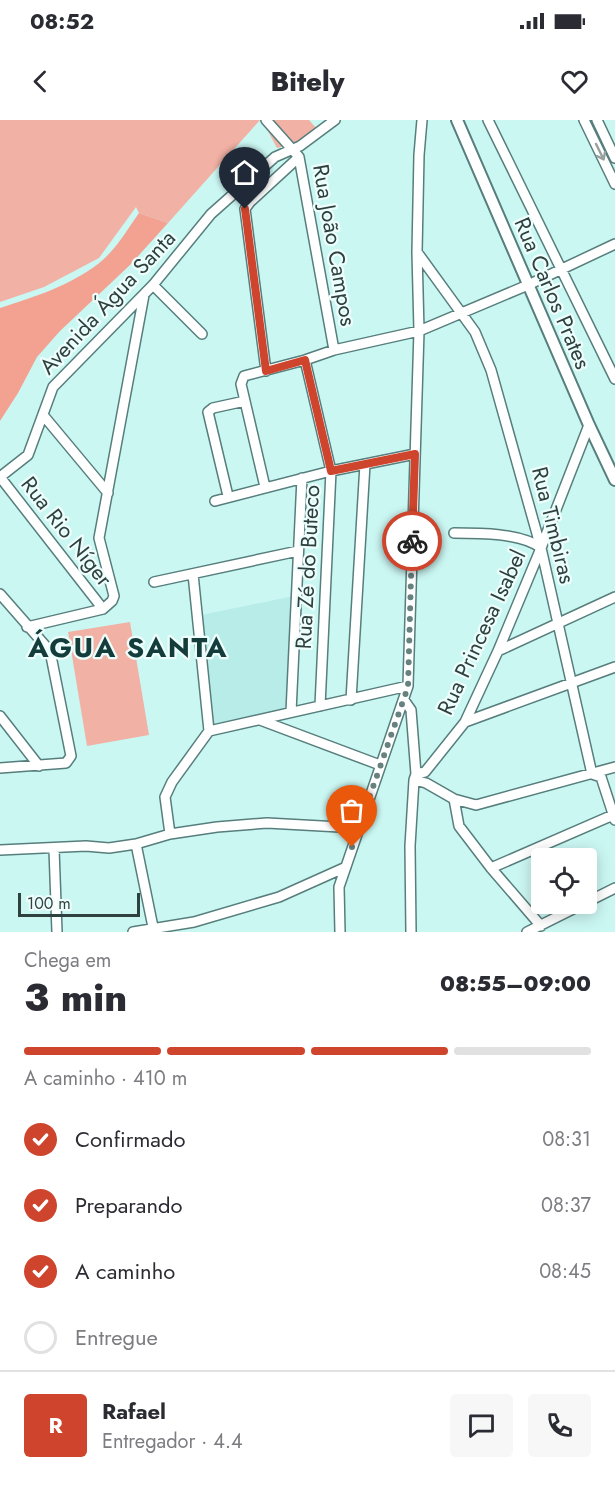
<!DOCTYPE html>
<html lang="pt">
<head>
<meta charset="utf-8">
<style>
	:root { --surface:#fff; --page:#f7f7f7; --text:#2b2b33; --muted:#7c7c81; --line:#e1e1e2; --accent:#cf442c }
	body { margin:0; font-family:Jost,sans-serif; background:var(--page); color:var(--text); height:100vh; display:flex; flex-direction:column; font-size:22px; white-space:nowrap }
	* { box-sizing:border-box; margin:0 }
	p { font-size:20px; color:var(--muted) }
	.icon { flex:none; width:33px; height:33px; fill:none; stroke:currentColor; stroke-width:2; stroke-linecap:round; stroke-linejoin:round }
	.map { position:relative; height:812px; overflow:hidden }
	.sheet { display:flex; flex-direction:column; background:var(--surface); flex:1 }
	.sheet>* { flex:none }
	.controls { position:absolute; left:531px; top:728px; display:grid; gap:12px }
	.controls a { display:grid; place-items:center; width:66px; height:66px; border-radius:6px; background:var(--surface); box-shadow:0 3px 15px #0003; font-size:30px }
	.scale { position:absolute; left:18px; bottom:15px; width:122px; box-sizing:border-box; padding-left:6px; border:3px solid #2f413f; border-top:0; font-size:16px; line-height:21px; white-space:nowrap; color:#2f413f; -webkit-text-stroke:4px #edfefc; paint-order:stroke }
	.pin { position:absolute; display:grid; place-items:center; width:51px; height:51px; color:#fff; margin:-62px -26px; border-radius:50% 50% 50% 0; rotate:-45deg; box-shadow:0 0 6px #0007 }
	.pin .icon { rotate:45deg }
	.courier { position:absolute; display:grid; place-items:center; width:60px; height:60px; margin:-30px; border:4px solid #cf442c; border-radius:50%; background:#fff; color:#222; box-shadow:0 2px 8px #0007 }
	.headline em { font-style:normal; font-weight:800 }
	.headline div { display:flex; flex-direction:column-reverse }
	.headline { display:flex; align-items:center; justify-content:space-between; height:102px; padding:0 24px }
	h1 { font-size:39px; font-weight:800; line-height:45px }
	.bar { display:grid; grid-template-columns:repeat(4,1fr); gap:9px 6px; align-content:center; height:72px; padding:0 24px }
	.bar i { height:8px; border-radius:4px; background:var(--line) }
	.bar .selected { background:var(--accent) }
	.bar p { grid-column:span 4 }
	.line { display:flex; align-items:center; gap:15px; padding:0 24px; border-top:2px solid var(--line) }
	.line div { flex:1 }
	.round { display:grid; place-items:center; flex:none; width:63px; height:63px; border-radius:6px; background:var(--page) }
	ol { padding:0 24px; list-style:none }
	li { display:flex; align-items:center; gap:18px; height:66px }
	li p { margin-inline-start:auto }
	li .icon { padding:6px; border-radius:50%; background:var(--accent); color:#fff; stroke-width:4 }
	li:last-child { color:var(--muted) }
	li i { width:33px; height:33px; border:3px solid var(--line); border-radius:50% }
	.status { display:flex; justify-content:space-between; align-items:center; height:42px; padding:0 30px; background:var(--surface); direction:ltr }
	.status svg { height:16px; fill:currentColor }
	header { display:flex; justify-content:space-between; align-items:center; height:78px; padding:0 24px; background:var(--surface); font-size:27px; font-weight:800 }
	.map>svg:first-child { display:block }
</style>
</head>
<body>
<div class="status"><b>08:52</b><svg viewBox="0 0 49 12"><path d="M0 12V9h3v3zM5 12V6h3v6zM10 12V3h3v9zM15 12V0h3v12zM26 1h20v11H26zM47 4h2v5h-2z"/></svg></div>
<header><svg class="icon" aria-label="back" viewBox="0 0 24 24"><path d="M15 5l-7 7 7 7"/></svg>Bitely<svg class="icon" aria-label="heart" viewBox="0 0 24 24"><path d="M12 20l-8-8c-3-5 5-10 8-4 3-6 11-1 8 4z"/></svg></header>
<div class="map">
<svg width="615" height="812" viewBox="0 0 615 812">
	<rect width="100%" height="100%" fill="#cbf7f3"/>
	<path fill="#b7ece9" d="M294 476 288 590 211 607 201 495Z"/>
	<path fill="#f1b1a4" d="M0 0H260L168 103 139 93 136 87 99 138 44 167 0 182Z
		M262 0H309L318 10 298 23 277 28Z
		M130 502 149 615 87 626 68 512Z"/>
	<path fill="#f3a292" d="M139 93 168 103 130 145 60 211 37 237 18 273 0 301V188C34 177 69 166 98 144 115 131 127 110 139 93Z"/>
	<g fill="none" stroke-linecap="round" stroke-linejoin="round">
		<g stroke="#567e7c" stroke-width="12">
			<path id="minor" d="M266 0 299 37 334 230
				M488 0 615 259
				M584 0 615 64
				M597 0 615 38
				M417 132 475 212 491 250 541 428 592 654 601 657 615 700
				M153 165 202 214
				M305 240 331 351 320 586
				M266 251 245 89 250 82 299 37
				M43 295 108 373
				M0 357 28 335 53 267 153 165 211 94 275 37 300 26 335 0
				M0 357 103 489
				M265 367 241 264 244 256 305 240 334 230 419 211 528 165 615 124
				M228 376 208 292 213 288 245 281
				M215 381 331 351 415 334
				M454 413C479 413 522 413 541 428
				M193 454 209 611
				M154 462 298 431
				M0 474 50 531 71 636 66 643 0 648
				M27 507 103 489 112 481 114 476 99 418 144 175
				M498 531 615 477
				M351 580 365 344
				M404 580 411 590 416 654 414 660 410 726 411 812
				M291 592 302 358
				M0 596 39 646
				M260 600 380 645
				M465 602 615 547
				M416 654 425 652 465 602 498 531 541 428 589 305
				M414 660 426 663 454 679 476 685 615 647
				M454 679 459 706 491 748 541 806
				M170 714 165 677 172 662 209 611 408 566
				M136 724 154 812
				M54 729 57 812
				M0 730 86 726 109 728 136 724 170 714 217 707 267 703 358 708
				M491 748 613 695
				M133 812 194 802 279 777 346 747
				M340 812 339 767 408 566 419 211 417 132 419 35 422 0
				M527 812 615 768"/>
		</g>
		<g stroke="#567e7c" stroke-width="14">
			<path id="tertiary" d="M457 0 589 305 615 360"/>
		</g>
		<use href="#minor" stroke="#fff" stroke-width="9"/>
		<use href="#tertiary" stroke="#fff" stroke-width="10"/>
	</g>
	<defs><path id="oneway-shaft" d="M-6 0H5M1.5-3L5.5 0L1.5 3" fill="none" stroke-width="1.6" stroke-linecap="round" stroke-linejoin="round" transform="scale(1.5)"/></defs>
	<use stroke="#97a09f" href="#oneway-shaft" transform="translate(600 32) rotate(64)"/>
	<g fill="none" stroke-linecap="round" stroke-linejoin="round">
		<path stroke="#66817e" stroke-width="6" stroke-dasharray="0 10.8" d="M352 727 408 567 412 421"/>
		<path stroke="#cf442c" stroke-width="8" d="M245 89 266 251 305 240 331 351 415 334 412 421"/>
	</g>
	<g text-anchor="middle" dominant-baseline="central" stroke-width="4.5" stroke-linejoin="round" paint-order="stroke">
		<g font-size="22" fill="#2f413f" stroke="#edfefc">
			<text transform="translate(335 125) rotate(80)">Rua João Campos</text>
			<text transform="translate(553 173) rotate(67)">Rua Carlos Prates</text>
			<text transform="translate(107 182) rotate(-47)">Avenida Água Santa</text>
			<text transform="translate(554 405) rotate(76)">Rua Timbiras</text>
			<text transform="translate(67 411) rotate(52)">Rua Rio Níger</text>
			<text transform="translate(307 447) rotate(-87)">Rua Zé do Buteco</text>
			<text transform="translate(481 512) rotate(-65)">Rua Princesa Isabel</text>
		</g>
		<g font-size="28" font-weight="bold" letter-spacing="1.5" fill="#133c3a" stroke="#edfefc">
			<text x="128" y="527">ÁGUA SANTA</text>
		</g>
	</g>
</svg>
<div class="controls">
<a><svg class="icon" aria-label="locate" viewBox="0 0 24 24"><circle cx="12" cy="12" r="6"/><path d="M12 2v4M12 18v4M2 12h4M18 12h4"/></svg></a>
</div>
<div class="scale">100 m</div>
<div class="pin" style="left:352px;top:727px;background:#ea580c"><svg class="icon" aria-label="bag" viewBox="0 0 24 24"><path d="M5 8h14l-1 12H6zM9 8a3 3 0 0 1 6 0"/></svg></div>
<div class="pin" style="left:245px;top:89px;background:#1f2937"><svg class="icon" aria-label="home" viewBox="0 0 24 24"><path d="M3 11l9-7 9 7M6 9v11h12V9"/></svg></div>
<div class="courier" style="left:412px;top:421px"><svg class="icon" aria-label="bike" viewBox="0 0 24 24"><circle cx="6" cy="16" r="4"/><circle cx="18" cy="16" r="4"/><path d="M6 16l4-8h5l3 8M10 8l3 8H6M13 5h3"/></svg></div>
</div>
<section class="sheet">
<div class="headline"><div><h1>3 min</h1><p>Chega em</p></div><em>08:55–09:00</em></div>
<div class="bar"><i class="selected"></i><i class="selected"></i><i class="selected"></i><i></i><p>A caminho · 410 m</p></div>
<ol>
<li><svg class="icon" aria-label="check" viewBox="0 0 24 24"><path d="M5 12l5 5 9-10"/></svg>Confirmado<p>08:31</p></li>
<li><svg class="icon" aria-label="check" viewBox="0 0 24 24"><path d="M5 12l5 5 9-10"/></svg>Preparando<p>08:37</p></li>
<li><svg class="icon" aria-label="check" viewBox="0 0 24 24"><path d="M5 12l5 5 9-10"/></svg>A caminho<p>08:45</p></li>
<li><i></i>Entregue</li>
</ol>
<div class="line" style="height:108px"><b class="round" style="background:var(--accent);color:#fff">R</b><div><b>Rafael</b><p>Entregador · 4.4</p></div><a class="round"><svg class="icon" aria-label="chat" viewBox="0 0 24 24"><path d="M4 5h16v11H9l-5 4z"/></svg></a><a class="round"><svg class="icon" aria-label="phone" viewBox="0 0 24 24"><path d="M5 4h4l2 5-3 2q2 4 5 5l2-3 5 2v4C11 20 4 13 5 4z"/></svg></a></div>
</section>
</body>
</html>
